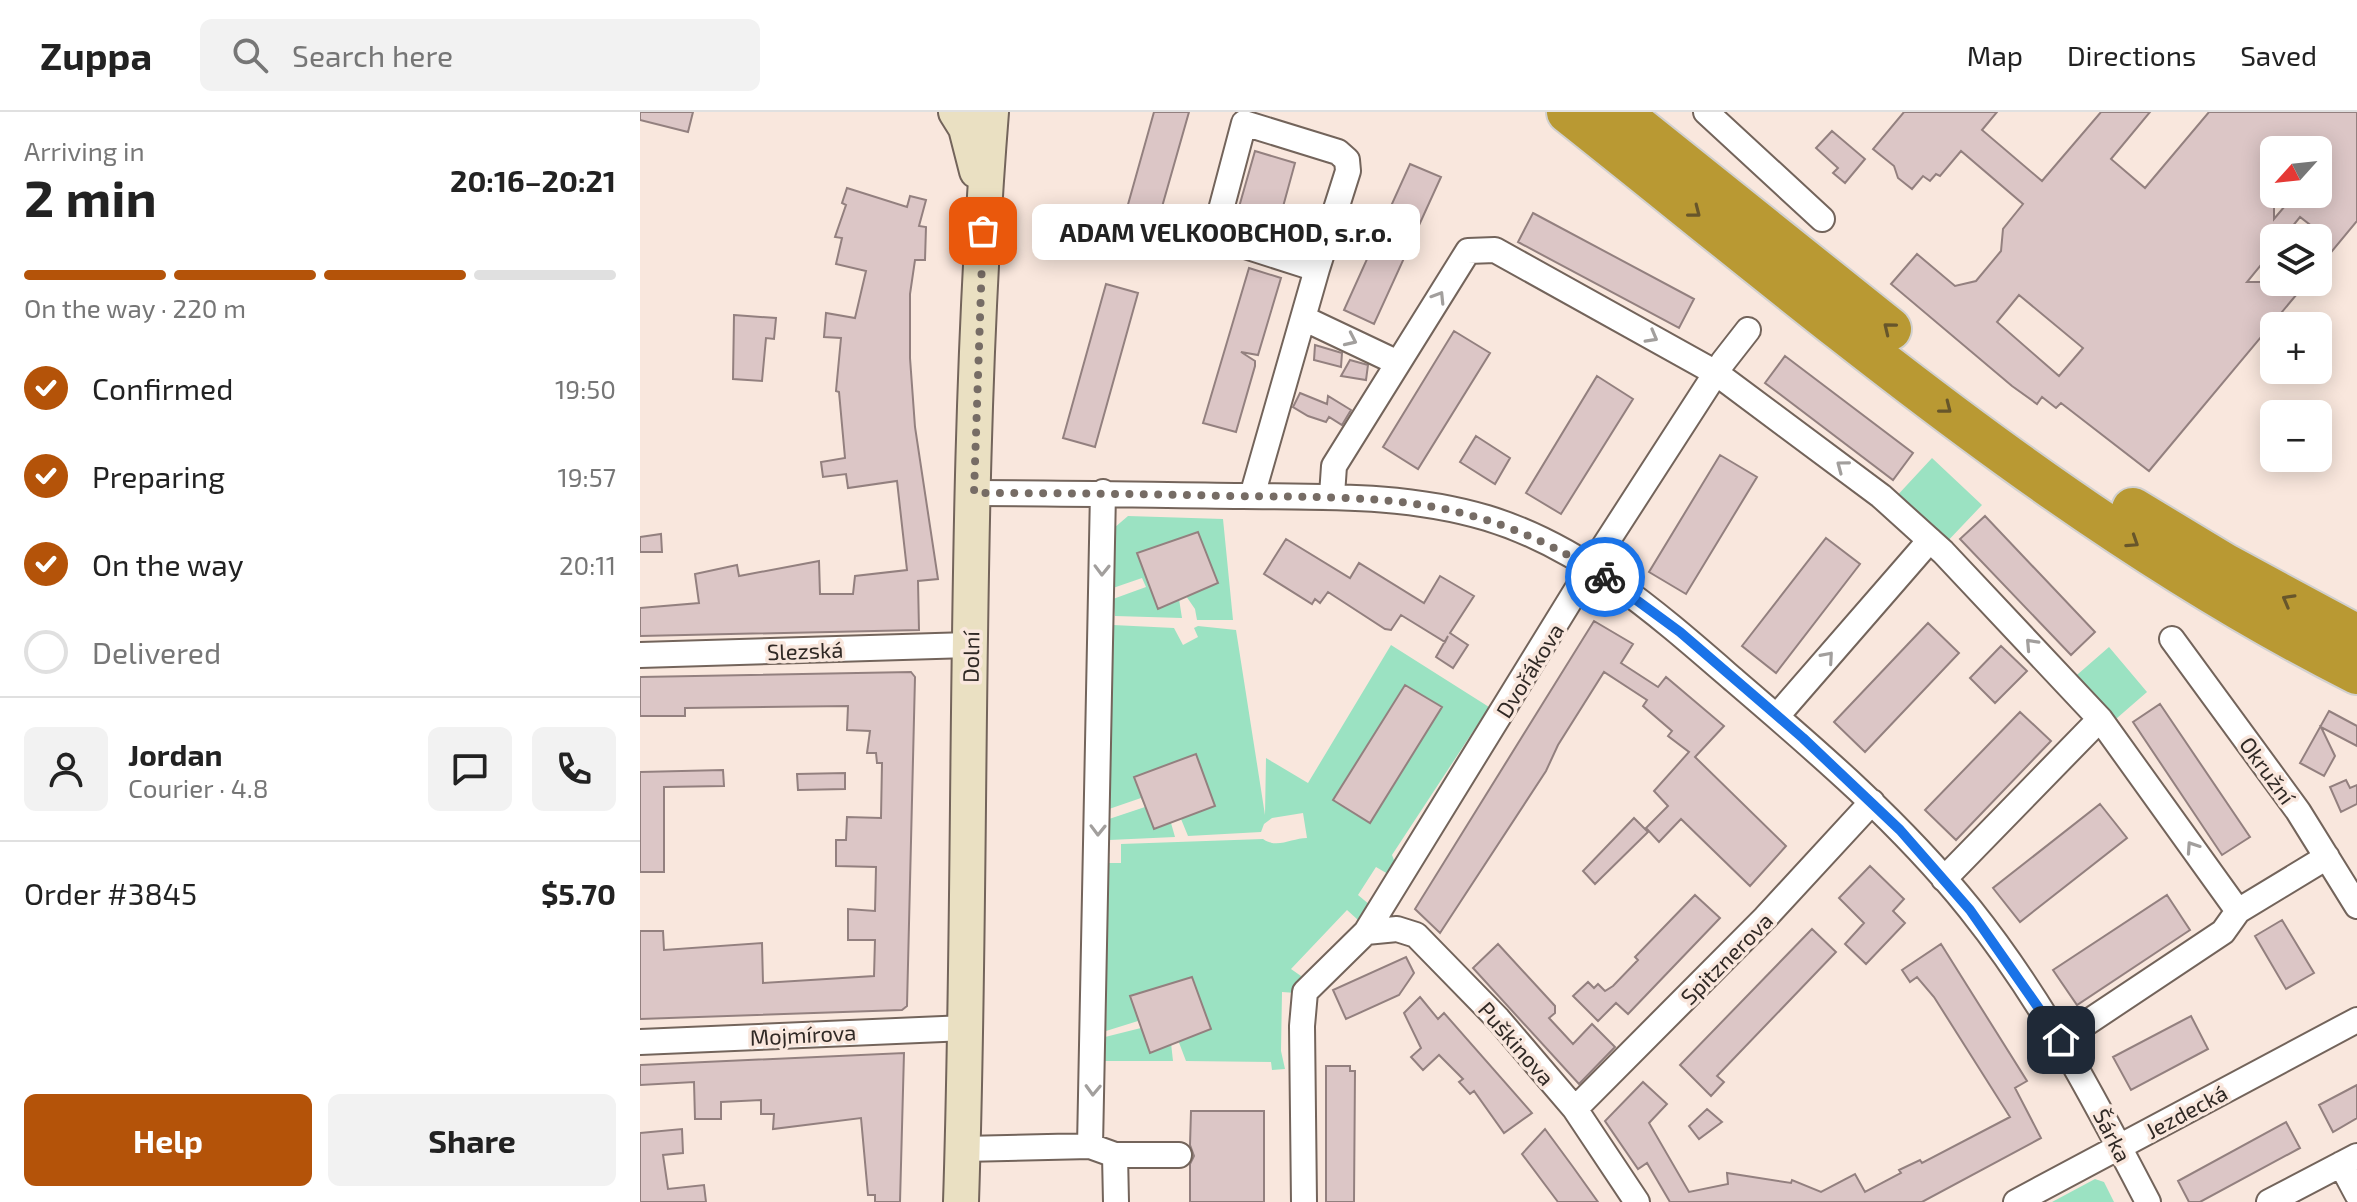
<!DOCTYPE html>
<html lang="en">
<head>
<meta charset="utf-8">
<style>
	:root { --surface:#fff; --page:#f2f2f2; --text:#222; --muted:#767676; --line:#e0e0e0; --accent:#b45309 }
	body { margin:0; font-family:"Exo 2",sans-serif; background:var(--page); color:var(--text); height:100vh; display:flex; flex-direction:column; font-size:30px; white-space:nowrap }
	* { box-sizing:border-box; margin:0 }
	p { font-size:26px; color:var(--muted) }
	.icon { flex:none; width:44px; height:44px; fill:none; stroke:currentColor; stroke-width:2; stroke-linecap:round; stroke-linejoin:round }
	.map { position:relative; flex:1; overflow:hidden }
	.side { display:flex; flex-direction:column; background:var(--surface); width:640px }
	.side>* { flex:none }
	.needle { width:52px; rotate:243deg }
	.buttons { position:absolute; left:1620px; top:24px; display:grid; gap:16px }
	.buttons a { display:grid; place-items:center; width:72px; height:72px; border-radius:12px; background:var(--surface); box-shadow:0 4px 20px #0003; font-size:40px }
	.pin { position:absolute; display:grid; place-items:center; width:68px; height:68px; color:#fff; margin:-34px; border-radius:16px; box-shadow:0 4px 12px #0006 }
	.courier { position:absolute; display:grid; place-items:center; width:80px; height:80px; margin:-40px; border:6px solid #1a73e8; border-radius:50%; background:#fff; color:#222; box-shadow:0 2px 10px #0007 }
	.bubble { position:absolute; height:56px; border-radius:12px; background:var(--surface); box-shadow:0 4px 20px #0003; font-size:26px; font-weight:700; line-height:56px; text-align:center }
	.head em { font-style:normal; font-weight:700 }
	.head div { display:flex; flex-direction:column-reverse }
	.head { display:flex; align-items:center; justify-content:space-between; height:136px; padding:0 24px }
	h1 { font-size:52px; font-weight:700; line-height:60px }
	.bar { display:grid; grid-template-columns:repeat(4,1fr); gap:12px 8px; align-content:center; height:96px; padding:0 24px }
	.bar i { height:10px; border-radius:6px; background:var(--line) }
	.bar .selected { background:var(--accent) }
	.bar p { grid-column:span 4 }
	.line { display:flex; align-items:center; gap:20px; padding:0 24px; border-top:2px solid var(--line) }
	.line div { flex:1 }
	.round { display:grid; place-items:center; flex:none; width:84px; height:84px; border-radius:12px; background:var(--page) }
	ol { padding:0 24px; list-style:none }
	li { display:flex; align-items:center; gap:24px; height:88px }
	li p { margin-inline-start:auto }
	li .icon { padding:8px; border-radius:50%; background:var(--accent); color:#fff; stroke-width:4 }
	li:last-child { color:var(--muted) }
	li i { width:44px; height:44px; border:4px solid var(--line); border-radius:50% }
	.button { display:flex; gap:16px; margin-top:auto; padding:16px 24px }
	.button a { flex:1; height:92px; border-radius:12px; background:var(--accent); color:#fff; font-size:32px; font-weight:700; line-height:92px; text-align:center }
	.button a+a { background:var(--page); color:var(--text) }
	header { display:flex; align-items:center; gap:48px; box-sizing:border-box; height:112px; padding:0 40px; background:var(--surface); border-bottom:2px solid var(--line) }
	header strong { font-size:38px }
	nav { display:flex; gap:44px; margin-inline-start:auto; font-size:28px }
	.search { width:560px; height:72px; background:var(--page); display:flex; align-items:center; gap:20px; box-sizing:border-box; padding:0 28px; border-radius:12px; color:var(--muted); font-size:30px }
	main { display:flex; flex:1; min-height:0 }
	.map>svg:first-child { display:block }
</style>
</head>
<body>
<header>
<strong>Zuppa</strong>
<div class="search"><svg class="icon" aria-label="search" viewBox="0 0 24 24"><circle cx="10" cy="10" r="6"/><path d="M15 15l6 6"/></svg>Search here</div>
<nav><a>Map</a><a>Directions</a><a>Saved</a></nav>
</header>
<main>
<section class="side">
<div class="head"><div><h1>2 min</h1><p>Arriving in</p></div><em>20:16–20:21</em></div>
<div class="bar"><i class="selected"></i><i class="selected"></i><i class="selected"></i><i></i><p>On the way · 220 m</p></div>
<ol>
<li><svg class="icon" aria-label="check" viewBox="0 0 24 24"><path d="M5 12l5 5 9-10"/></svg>Confirmed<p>19:50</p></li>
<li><svg class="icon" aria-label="check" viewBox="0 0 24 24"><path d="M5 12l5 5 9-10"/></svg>Preparing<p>19:57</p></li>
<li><svg class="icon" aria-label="check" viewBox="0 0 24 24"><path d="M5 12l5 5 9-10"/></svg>On the way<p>20:11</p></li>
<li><i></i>Delivered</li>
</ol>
<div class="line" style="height:144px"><a class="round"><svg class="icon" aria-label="person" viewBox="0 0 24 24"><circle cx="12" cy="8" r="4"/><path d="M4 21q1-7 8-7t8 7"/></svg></a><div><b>Jordan</b><p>Courier · 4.8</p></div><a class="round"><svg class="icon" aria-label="chat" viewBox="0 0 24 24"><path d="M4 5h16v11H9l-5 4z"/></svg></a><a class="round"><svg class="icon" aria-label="phone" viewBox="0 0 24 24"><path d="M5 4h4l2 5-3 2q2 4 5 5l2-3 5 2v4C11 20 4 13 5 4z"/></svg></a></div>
<div class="line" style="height:104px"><div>Order #3845</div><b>$5.70</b></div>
<div class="button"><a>Help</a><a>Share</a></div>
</section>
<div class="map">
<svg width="1717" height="1090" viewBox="0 0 1717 1090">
	<rect width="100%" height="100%" fill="#f9e7dd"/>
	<path fill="#9be2c2" d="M1292 346 1342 393 1303 434 1254 387Z
		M488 404 583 407 593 508H557L555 497 546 484 539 487 542 506 475 504 473 487 506 475 502 466 473 476 474 416Z
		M473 513 534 516 543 533 558 525 554 516 558 514 596 518 625 703 626 646 668 671 751 533 849 595 752 743 756 753 748 762 736 755 718 783 730 793 718 808 707 798 651 857 661 864 656 881 642 880 641 939 645 957 632 958 631 950 546 949 538 928 531 931 533 949H465V925L501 916 498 909 466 919 468 751H481V732L623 727C637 737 652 726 667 726L663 701 632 706 624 712 621 720 548 724 541 707 531 711 535 725 469 728V707L505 695 501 686 469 697Z
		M1469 535 1507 580 1469 613 1430 569Z
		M1455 1067 1464 1070 1474 1090H1412Z"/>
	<path fill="#dcc6c6" stroke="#93807f" stroke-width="2" fill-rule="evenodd" d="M0 0H53L48 20 0 8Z
		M514 0H549L510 137 478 128Z
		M1264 0H1357L1342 18 1402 69 1461 0H1510L1471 47 1505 76 1569 0H1717V109L1678 156V119L1660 105 1643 126H1634V137L1607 170H1667L1509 359 1421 291 1416 296 1402 285 1397 292 1372 274 1251 172 1277 142 1315 174 1336 169 1361 139 1363 117 1383 92 1321 39 1300 64 1296 62 1290 69 1283 64 1272 77 1258 66 1254 54 1233 37ZM1634 38H1678V82H1655L1634 107ZM1379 183 1443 236 1419 264 1357 210Z
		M1192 19 1225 47 1205 71 1193 61 1198 56 1176 36Z
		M615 39 655 51 638 113 597 102Z
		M770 52 801 65 734 212 704 198Z
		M207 76 267 95 270 84 286 88 279 114 286 115 285 148H275L270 182V246L275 315 298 467 278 469 279 518 0 524V496L59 491 55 462 97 453 99 464 179 449 180 482H213L215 464 267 458 257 369 208 376 206 362 183 365 181 350 205 346 199 280 196 279 201 226 184 225 186 201 215 206 226 159 196 152 202 126 195 125 206 93 202 91Z
		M893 101 1054 187 1039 216 878 130Z
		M609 156 641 166 618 243 601 240 615 249V254L596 320 563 311Z
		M466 172 498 181 455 335 423 326Z
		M94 203 136 206 134 227 126 226 122 269 93 267Z
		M814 219 850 241 778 357 743 335Z
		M675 233 702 241 701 255 674 248Z
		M1145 244 1273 341 1253 368 1125 271Z
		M710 248 728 253 726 268 701 264Z
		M957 264 993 287 921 402 886 381Z
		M660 281 687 292 688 284 711 298 702 313 689 305 686 310 668 304 653 295Z
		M836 324 870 346 855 372 820 350Z
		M1080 343 1117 365 1046 482 1009 460Z
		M1345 404 1455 520 1431 543 1320 427Z
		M558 420 578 471 518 497 497 441Z
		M21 422 22 440H0V425Z
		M1186 426 1220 452 1136 561 1102 534Z
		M646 427 710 466 719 451 784 491 800 464 834 484 810 521 828 533 813 556 796 545 808 524 805 530 761 503 751 518 745 517 688 480 680 491 675 487 672 492 624 462Z
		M954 509 993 532 981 551 1018 575 1026 565 1084 614 1055 645 1146 734 1110 774 1041 707 1019 730 1006 716 1028 694 1014 679 1049 640 1028 624 1032 619 1003 594 1007 588 964 560 918 633 906 659 800 821 775 797Z
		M1288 511 1319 541 1225 640 1194 610Z
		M1361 534 1387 559 1355 591 1330 566Z
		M271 560 275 565 267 894 262 898 0 907V819H23L24 838 122 831 123 871 234 864 235 828H208V797L235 799 236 755 196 754V728H206L207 705 241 706 242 651H237L236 641H227L230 619 207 618 208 594 45 596V604H0V565Z
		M765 573 802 595 730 711 693 688Z
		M1520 592 1610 725 1582 743 1493 610Z
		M1689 599 1717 614V634L1681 615 1695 644 1684 664 1660 651Z
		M1380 600 1411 629 1316 728 1285 698Z
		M556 642 575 694 514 717 494 665Z
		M83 658 84 674 24 675V760H0V660Z
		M205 661V677L158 678 157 662Z
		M1706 668 1710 676 1717 673V692L1701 700 1690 675Z
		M1460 692 1487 726 1380 810 1353 776Z
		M994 706 1008 720 955 772 943 759Z
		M1230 754 1264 787 1253 799 1265 811 1226 852 1205 832 1224 811 1199 786Z
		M1055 783 1080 806 988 902 976 891 958 909 933 884 948 870 954 876 958 872 965 879 973 874 998 848 995 845Z
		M1527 783 1550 818 1437 893 1413 858Z
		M1642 808 1674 861 1646 877 1615 824Z
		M1172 817 1196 840 1077 964 1084 970 1071 984 1040 953Z
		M858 832 915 894V901L909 906 933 932 952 912 975 935 939 972 833 856Z
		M1301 832 1387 969 1375 976 1401 1026 1282 1090H1030L1007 1051 998 1057 965 1009 1003 970 1027 992 1009 1011 1049 1080 1088 1072 1087 1061 1151 1071 1152 1068 1181 1080 1215 1062 1225 1080 1261 1061 1259 1058 1280 1048 1282 1051 1370 1005 1294 885 1277 865 1270 870 1262 858Z
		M766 845 774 861 759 883 706 907 693 878Z
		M552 865 571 917 510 941 490 884Z
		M780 885 798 907 804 901 892 1001 864 1021 834 979 830 982 819 970 823 967 799 943 783 958 771 945 781 936 764 901Z
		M1551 904 1568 937 1491 978 1473 945Z
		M264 941 260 1090H235V1083H228L221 1006 133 1017 134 1002H121V988L81 990V1007H55L54 970 0 973V953Z
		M686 954H710V959H715L714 1090H686Z
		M1717 973V1006L1693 1020 1679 993Z
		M1067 997 1082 1010 1059 1027 1049 1014Z
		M551 999H624V1090H550V1052L554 1044 550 1033Z
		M1646 1010 1660 1036 1560 1090H1549L1538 1069Z
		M42 1017 43 1041 23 1043 28 1077 64 1073 66 1090H0V1021Z
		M905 1017 933 1055 958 1090H918L882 1042Z"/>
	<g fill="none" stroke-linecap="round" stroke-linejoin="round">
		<g stroke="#73645b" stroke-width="28">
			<path id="minor" d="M1066 0 1182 107
				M604 11 698 40 707 48 708 59 677 157 574 124Z
				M663 206 758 251
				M334 381C424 381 513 383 603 384 685 385 767 382 847 406 943 435 1020 504 1095 569 1178 640 1261 711 1330 797 1402 887 1455 988 1508 1090
				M692 383 694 354 828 139 855 138 1076 261 1241 384 1303 440 1460 607 1598 799
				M612 384 677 157
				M1532 527 1658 699 1717 794
				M0 543 329 533
				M1137 604 1290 428
				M1304 767 1460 607
				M726 820 757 817 776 823 858 907 935 997 997 1090
				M1421 928 1583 820 1598 799 1687 745
				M0 930 326 916
				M935 997 1125 806 1232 690
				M450 1034 463 380
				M323 1037 450 1034 475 1043H539
				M475 1043 476 1090
				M1701 1052 1717 1082
				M664 1090 662 914 665 880 726 820 950 456 1083 250 1108 218
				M1376 1090 1717 908
				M1629 1090 1717 1044"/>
		</g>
		<g stroke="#73645b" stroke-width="38">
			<path id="secondary" d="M316 0 326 16 337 59
				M321 1090C333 727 322 362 351 0"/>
		</g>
		<g stroke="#d1d0cf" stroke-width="46">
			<path id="motorway" d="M928 0C1180 200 1429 416 1717 561
				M979 0 1250 217
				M1493 397 1584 452 1717 524"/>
		</g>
		<use href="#minor" stroke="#fff" stroke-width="24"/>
		<use href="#secondary" stroke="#eae0c2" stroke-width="34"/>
		<use href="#motorway" stroke="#b99933" stroke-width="42"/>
	</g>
	<defs><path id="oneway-chevron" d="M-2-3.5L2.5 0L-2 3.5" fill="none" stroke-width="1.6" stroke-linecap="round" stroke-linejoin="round" transform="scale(2)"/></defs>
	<g stroke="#67562b">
		<use href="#oneway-chevron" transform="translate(1055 100) rotate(38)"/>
		<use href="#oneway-chevron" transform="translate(1249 216) rotate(-141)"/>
		<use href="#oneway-chevron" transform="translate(1306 296) rotate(38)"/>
		<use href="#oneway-chevron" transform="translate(1493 430) rotate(33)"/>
		<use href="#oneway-chevron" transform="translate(1648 488) rotate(-151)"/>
	</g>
	<g stroke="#a29f9d">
		<use href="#oneway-chevron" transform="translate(799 185) rotate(-58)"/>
		<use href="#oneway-chevron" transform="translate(1012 225) rotate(29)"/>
		<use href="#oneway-chevron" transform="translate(711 228) rotate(25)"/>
		<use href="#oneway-chevron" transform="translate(1202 354) rotate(-143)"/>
		<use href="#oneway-chevron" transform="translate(462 458) rotate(91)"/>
		<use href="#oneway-chevron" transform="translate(1391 532) rotate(-133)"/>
		<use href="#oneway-chevron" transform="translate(1188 545) rotate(-49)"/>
		<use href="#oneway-chevron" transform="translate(458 718) rotate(91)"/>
		<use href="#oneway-chevron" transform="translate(1552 735) rotate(-124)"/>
		<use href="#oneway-chevron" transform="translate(453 978) rotate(92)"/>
	</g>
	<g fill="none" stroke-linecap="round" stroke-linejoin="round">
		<path stroke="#766c65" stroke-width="8" stroke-dasharray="0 14.4" d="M343 119 334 381C420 381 505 382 591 384 742 386 831 380 965 465"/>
		<path stroke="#1a73e8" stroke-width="10" d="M965 465 1040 520 1163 626 1260 718 1330 798 1421 928"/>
	</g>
	<g text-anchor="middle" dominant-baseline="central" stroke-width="7" stroke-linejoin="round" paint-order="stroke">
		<g font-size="22" fill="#302925" stroke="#f9e7dd">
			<text transform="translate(165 538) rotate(-2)">Slezská</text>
			<text transform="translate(330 545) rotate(-89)">Dolní</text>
			<text transform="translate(889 558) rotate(-58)">Dvořákova</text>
			<text transform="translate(1628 658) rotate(54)">Okružní</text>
			<text transform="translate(1086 846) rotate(-45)">Spitznerova</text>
			<text transform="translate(163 922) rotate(-3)">Mojmírova</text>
			<text transform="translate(877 931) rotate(49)">Puškinova</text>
			<text transform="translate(1546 999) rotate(-28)">Jezdecká</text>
			<text transform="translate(1473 1023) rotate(63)">Šárka</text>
		</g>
	</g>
</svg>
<div class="buttons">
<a><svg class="needle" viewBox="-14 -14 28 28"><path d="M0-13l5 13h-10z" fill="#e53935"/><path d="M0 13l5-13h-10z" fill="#767676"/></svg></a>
<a><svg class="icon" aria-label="layers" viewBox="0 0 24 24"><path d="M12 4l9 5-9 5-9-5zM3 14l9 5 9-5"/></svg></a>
<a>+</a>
<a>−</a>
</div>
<div class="pin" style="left:343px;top:119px;background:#ea580c"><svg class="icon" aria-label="bag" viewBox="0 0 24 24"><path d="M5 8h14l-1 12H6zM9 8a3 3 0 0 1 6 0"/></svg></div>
<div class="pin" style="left:1421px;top:928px;background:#1f2937"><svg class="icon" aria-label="home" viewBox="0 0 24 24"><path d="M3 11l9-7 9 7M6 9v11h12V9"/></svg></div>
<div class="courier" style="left:965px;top:465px"><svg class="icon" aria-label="bike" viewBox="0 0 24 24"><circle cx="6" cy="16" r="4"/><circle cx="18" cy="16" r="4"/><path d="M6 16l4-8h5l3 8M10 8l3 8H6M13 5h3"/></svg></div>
<div class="bubble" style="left:392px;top:92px;width:388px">ADAM VELKOOBCHOD, s.r.o.</div>
</div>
</main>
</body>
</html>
